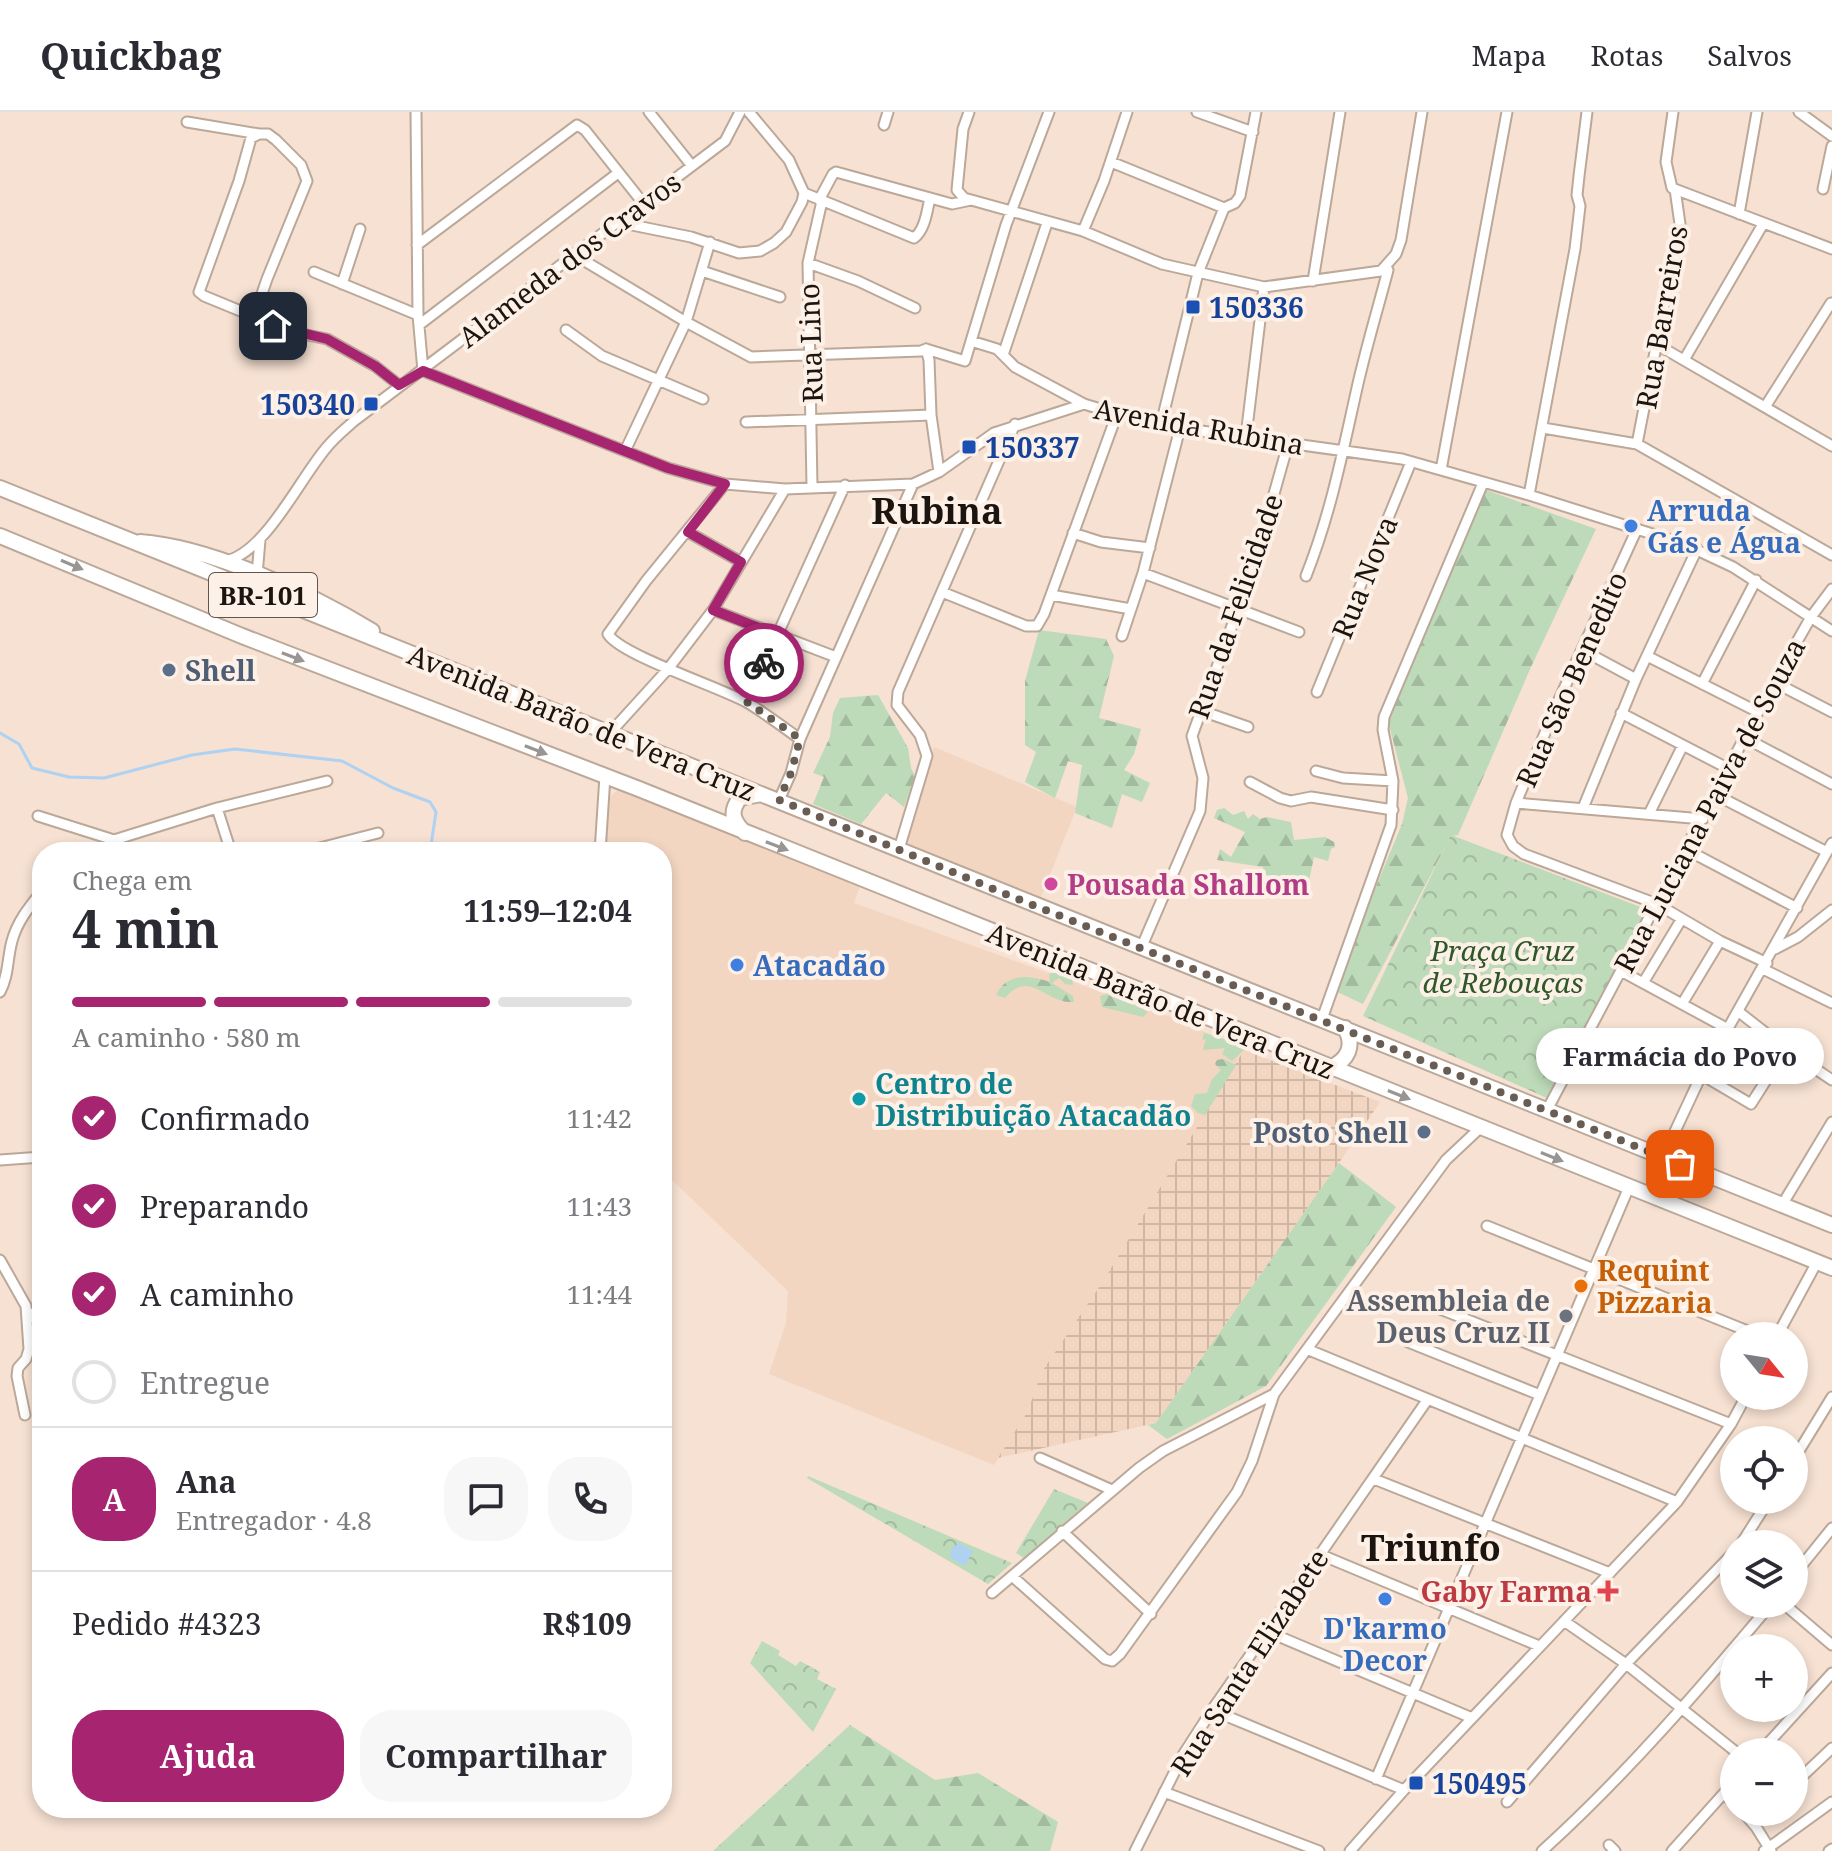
<!DOCTYPE html>
<html lang="pt">
<head>
<meta charset="utf-8">
<style>
	:root { --surface:#fff; --page:#f7f7f7; --text:#2b2b33; --muted:#7c7c81; --line:#e1e1e2; --accent:#a72470 }
	body { margin:0; font-family:"Noto Serif",serif; background:var(--page); color:var(--text); height:100vh; display:flex; flex-direction:column; font-size:30px; white-space:nowrap }
	* { box-sizing:border-box; margin:0 }
	p { font-size:26px; color:var(--muted) }
	.icon { flex:none; width:44px; height:44px; fill:none; stroke:currentColor; stroke-width:2; stroke-linecap:round; stroke-linejoin:round }
	.map { position:relative; flex:1; overflow:hidden }
	.sheet { position:absolute; left:32px; top:730px; width:640px; height:976px; display:flex; flex-direction:column; background:var(--surface); border-radius:32px; box-shadow:0 4px 12px #0003 }
	.sheet>* { flex:none }
	.needle { width:52px; rotate:120deg }
	.fabs { position:absolute; left:1720px; top:1210px; display:grid; gap:16px }
	.fabs a { display:grid; place-items:center; width:88px; height:88px; border-radius:50%; background:var(--surface); box-shadow:0 4px 12px #0003; font-size:40px }
	.pin { position:absolute; display:grid; place-items:center; width:68px; height:68px; color:#fff; margin:-34px; border-radius:16px; box-shadow:0 4px 12px #0006 }
	.courier { position:absolute; display:grid; place-items:center; width:80px; height:80px; margin:-40px; border:6px solid #a72470; border-radius:50%; background:#fff; color:#222; box-shadow:0 2px 10px #0007 }
	.bubble { position:absolute; height:56px; border-radius:28px; background:var(--surface); box-shadow:0 4px 12px #0003; font-size:26px; font-weight:700; line-height:56px; text-align:center }
	.head em { font-style:normal; font-weight:700 }
	.head div { display:flex; flex-direction:column-reverse }
	.head { display:flex; align-items:center; justify-content:space-between; height:136px; padding:0 40px }
	h1 { font-size:52px; font-weight:700; line-height:60px }
	.bar { display:grid; grid-template-columns:repeat(4,1fr); gap:12px 8px; align-content:center; height:96px; padding:0 40px }
	.bar i { height:10px; border-radius:6px; background:var(--line) }
	.bar .on { background:var(--accent) }
	.bar p { grid-column:span 4 }
	.line { display:flex; align-items:center; gap:20px; padding:0 40px; border-top:2px solid var(--line) }
	.line div { flex:1 }
	.round { display:grid; place-items:center; flex:none; width:84px; height:84px; border-radius:32px; background:var(--page) }
	ol { padding:0 40px; list-style:none }
	li { display:flex; align-items:center; gap:24px; height:88px }
	li p { margin-inline-start:auto }
	li .icon { padding:8px; border-radius:50%; background:var(--accent); color:#fff; stroke-width:4 }
	li:last-child { color:var(--muted) }
	li i { width:44px; height:44px; border:4px solid var(--line); border-radius:50% }
	.primary-button { display:flex; gap:16px; margin-top:auto; padding:16px 40px }
	.primary-button a { flex:1; height:92px; border-radius:32px; background:var(--accent); color:#fff; font-size:32px; font-weight:700; line-height:92px; text-align:center }
	.primary-button a+a { background:var(--page); color:var(--text) }
	header { display:flex; align-items:center; gap:48px; box-sizing:border-box; height:112px; padding:0 40px; background:var(--surface); border-bottom:2px solid var(--line) }
	header strong { font-size:38px }
	nav { display:flex; gap:44px; margin-inline-start:auto; font-size:28px }
	.map>svg:first-child { display:block }
</style>
</head>
<body>
<header>
<strong>Quickbag</strong>
<nav><a>Mapa</a><a>Rotas</a><a>Salvos</a></nav>
</header>
<div class="map">
<svg width="1832" height="1739" viewBox="0 0 1832 1739">
	<defs>
		<pattern id="industrial-grid" width="8" height="8" patternUnits="userSpaceOnUse" patternTransform="scale(2)"><rect width="8" height="8" fill="#f2d6c2"/><path d="M0 4h8M4 0v8" fill="none" stroke="#cfb7a6"/></pattern>
		<pattern id="forest-firs" width="22" height="20" patternUnits="userSpaceOnUse" patternTransform="scale(2)"><rect width="22" height="20" fill="#bddab9"/><path d="M5 1l3.5 6h-7zM16 11l3.5 6h-7z" fill="#a2ba9e"/></pattern>
		<pattern id="park-crowns" width="20" height="18" patternUnits="userSpaceOnUse" patternTransform="scale(2)"><rect width="20" height="18" fill="#bddab9"/><path d="M2 6a3 3 0 1 1 6 0M12 15a3 3 0 1 1 6 0" fill="none" stroke="#a2ba9e"/></pattern>
	</defs>
	<rect width="100%" height="100%" fill="#f6e1d2"/>
	<path fill="#f2d6c2" d="M934 635 1077 695 1037 795 901 738Z
		M619 677 860 774 854 791 1179 908 1244 938 1108 1163 1041 1261 1028 1299 994 1353 769 1262 786 1211 788 1179 671 1067 662 1039V740H606L608 693 610 685Z"/>
	<path fill="url(#industrial-grid)" d="M1244 938 1380 990 1339 1051 1156 1311 998 1346 1028 1299 1041 1261 1102 1171Z"/>
	<path fill="url(#forest-firs)" d="M1483 377 1596 417 1531 555 1458 723 1451 724 1363 892 1333 878 1402 712 1408 686 1388 609Z
		M1039 518 1106 527 1114 544 1099 606 1141 617 1134 642 1124 658 1150 671 1142 690 1122 682 1112 716 1075 701 1082 653 1068 649 1055 686 1025 670 1036 640 1025 633V569Z
		M878 583 908 636 911 656 915 664 904 695 886 681 861 712 813 692 824 665 813 661 830 625 833 601 840 586Z
		M1224 696 1233 703 1244 699 1248 707 1253 702 1260 707 1267 705 1291 710 1294 728 1325 725 1334 730 1335 735 1331 737 1328 749 1314 745 1307 778 1289 773 1288 763 1282 768 1264 762 1263 755 1217 748 1220 737 1231 745 1245 720 1214 706 1217 698Z
		M1059 858 1072 864 1073 873 1065 872 1059 866 1052 871 1073 884 1074 890C1044 892 1031 856 1005 886L996 883C1007 860 1030 863 1050 870L1049 862Z
		M1107 882C1121 889 1135 892 1148 900L1143 905 1102 895 1100 884Z
		M1204 921 1237 931 1244 938 1232 949 1222 942 1225 936 1203 938 1206 927 1202 928Z
		M1223 947 1236 953 1205 1003 1198 1001 1191 994 1195 982 1207 981 1212 967 1221 958 1215 952 1217 948Z
		M1339 1051 1396 1095 1266 1274 1167 1327 1148 1313 1156 1311Z
		M850 1613 935 1668 978 1661 1058 1710 1050 1739H713Z"/>
	<path fill="url(#park-crowns)" d="M1451 723 1651 799 1549 987 1363 904Z
		M808 1364 1012 1451 988 1472 807 1366Z
		M1054 1377 1088 1391 1024 1446 1016 1441Z
		M762 1529 780 1539 778 1543 796 1554 800 1549 820 1560 817 1567 836 1577 813 1620 750 1551Z"/>
	<path fill="#bddab9" d="M1054 1383 1066 1390 1054 1410 1042 1403Z"/>
	<path fill="#afd1f2" d="M959 1431 973 1439 965 1454 950 1446 952 1436Z"/>
	<g fill="none" stroke-linecap="round" stroke-linejoin="round">
		<path stroke="#afd1f2" stroke-width="3" d="M0 621 19 632 32 656 69 665 104 666 192 643 235 637 342 649 393 676 430 690 436 700 430 740"/>
		<g stroke="#bba899" stroke-width="13">
			<path id="minor" d="M416 0 418 203 423 259
				M649 0 692 54
				M969 0 963 17 957 78 964 86 1083 119 1162 152 1264 175 1388 158C1377 200 1364 242 1355 285 1341 348 1330 403 1306 464
				M1197 0 1253 20
				M1673 0 1666 50 1672 76 1832 137
				M1799 0 1832 24
				M187 10 259 22
				M884 13 888 0
				M1111 50 1224 96
				M1823 77 1832 34
				M804 81 914 126C925 118 927 99 930 86
				M819 88 833 62 836 60 952 92 971 88
				M1739 102 1757 0
				M617 110 691 125 739 141 760 139 774 131 786 120 802 90 804 81 789 48 749 0
				M1083 119 1104 69 1127 0
				M417 133 577 13 585 18 643 91
				M573 142 686 210 751 245 921 239 926 237
				M808 151 858 169 915 196
				M702 159 780 185
				M1381 159 1396 142 1401 128 1422 0
				M314 160 418 203
				M1313 169 1340 0
				M342 172 360 117
				M254 205 267 167 307 69 301 53 276 28 268 22H259L251 26 239 69 199 180 204 184 292 220 327 227 375 254 399 273
				M419 213 618 61
				M566 218 602 244 703 287
				M971 229 997 237 1015 255 1084 292 1117 302 1180 316 1402 347 1529 383 1684 432 1733 455 1832 519
				M1656 232 1832 334
				M926 237 965 249 1006 113 1049 0
				M926 237 929 248 931 303 939 360
				M1003 243 1047 111
				M1684 248 1763 112
				M423 259 668 356 725 372 785 377 913 372 939 360 994 321 1084 292
				M1765 295 1831 191
				M746 310 931 303
				M1161 312 1198 161 1224 96 1235 91 1240 84 1256 0
				M1543 316 1637 332 1832 443
				M1246 324 1264 175
				M1637 332 1680 112 1675 77
				M625 339 686 210 710 130
				M1441 358 1507 0
				M725 372 646 469 608 522C620 543 722 576 748 591 766 602 783 615 800 627
				M812 375 808 151 822 89
				M1529 383 1575 137 1580 94 1577 83 1579 64 1587 0
				M1637 417 1557 592 1516 691 1507 723 1513 734 1524 742 1657 792 1720 829 1767 851
				M688 420 741 450
				M1073 421 1101 430 1150 436
				M226 449C266 440 300 366 327 335 335 325 345 317 354 309L725 29 740 0
				M1143 461 1299 520
				M257 463 260 428
				M942 480 1026 514H1037L1044 502 1117 302
				M1051 483 1131 497
				M713 498 836 545
				M1122 524 1143 461 1180 316
				M1582 538 1636 567
				M1647 544 1758 600
				M1774 570 1832 600
				M1702 572 1756 468
				M1317 580 1411 350
				M747 590 845 373
				M1199 598 1248 615
				M1621 601 1729 657
				M609 622 668 557 713 498 785 377
				M1745 626 1832 672
				M1316 659 1343 666 1393 669
				M1250 670 1280 686 1291 689 1311 685 1393 698
				M1716 683 1827 740
				M779 688 791 661 800 627 913 372
				M1516 691 1703 707
				M217 696 231 740
				M1583 696 1636 567 1697 437
				M1649 702 1683 633
				M38 704 114 728
				M114 728 217 696 327 669
				M899 737 927 644 920 623 897 593 898 580 1015 312
				M1687 738 1797 796
				M304 740 378 721
				M600 740 605 664
				M1142 834 1200 699 1203 666 1192 624 1254 453 1288 332
				M1775 837 1798 825 1832 798
				M1763 857 1832 891
				M1621 859 1728 917
				M1643 871 1681 808
				M0 880C9 863 7 847 12 829 17 810 29 795 42 779
				M1682 892 1720 829
				M1739 900 1786 937 1832 968
				M1322 907 1391 713 1393 669 1383 618 1384 605 1483 371
				M1586 924 1699 968
				M1702 963 1751 992 1786 937
				M1547 998 1774 570 1811 505 1832 477
				M1663 1045 1699 968 1832 731
				M0 1048 42 1045
				M1782 1093 1832 1010
				M1487 1114 1760 1224
				M0 1148 26 1194 29 1237 26 1247 18 1256 17 1264 25 1303
				M1435 1195 1731 1312
				M27 1199 42 1212
				M1777 1224 1817 1150
				M1408 1230 1540 1283
				M1309 1238 1677 1390
				M1040 1346 1112 1378
				M1794 1347 1832 1285
				M1374 1367 1610 1461
				M1062 1419 1151 1502
				M1741 1432 1769 1388
				M1319 1442 1539 1534
				M1794 1463 1832 1416
				M1012 1464 1105 1547 1112 1549 1120 1542 1237 1380 1252 1349 1274 1282 1446 1048 1480 1016
				M992 1481 1139 1356 1163 1339 1274 1282
				M1784 1492 1832 1533
				M1564 1509 1626 1552 1736 1640
				M1266 1519 1472 1606
				M1212 1598 1404 1678
				M1760 1640 1832 1561
				M1376 1667 1629 1075
				M1794 1672 1832 1636
				M1164 1680 1319 1739
				M1724 1682 1734 1691
				M1507 1690 1626 1552 1734 1440
				M1743 1700 1756 1715 1771 1739
				M1609 1733 1615 1739
				M1135 1739 1183 1643 1212 1598 1428 1287
				M1350 1739 1404 1678 1677 1390 1731 1312 1746 1284
				M1542 1739C1625 1664 1699 1578 1771 1492
				M1672 1739 1734 1670
				M1764 1739 1832 1690
				M1829 1739 1832 1737"/>
		</g>
		<g stroke="#bba899" stroke-width="18">
			<path id="highway" d="M0 376 1832 1113
				M0 424 242 524 639 677 1832 1156
				M140 430C210 435 312 482 372 519
				M745 721C733 709 729 700 740 686L761 682
				M1330 956C1348 948 1355 934 1345 916"/>
		</g>
		<use href="#minor" stroke="#fff" stroke-width="9"/>
		<use href="#highway" stroke="#fff" stroke-width="14"/>
	</g>
	<defs><path id="oneway-solid" d="M-6-.8H1V-3.2L6.5 0L1 3.2V.8H-6Z" transform="scale(2)"/></defs>
	<g fill="#989593">
		<use href="#oneway-solid" transform="translate(72 453) rotate(23)"/>
		<use href="#oneway-solid" transform="translate(293 545) rotate(21)"/>
		<use href="#oneway-solid" transform="translate(536 638) rotate(21)"/>
		<use href="#oneway-solid" transform="translate(777 734) rotate(21)"/>
		<use href="#oneway-solid" transform="translate(1399 983) rotate(22)"/>
		<use href="#oneway-solid" transform="translate(1552 1045) rotate(22)"/>
	</g>
	<g fill="none" stroke-linecap="round" stroke-linejoin="round">
		<path stroke="#685c53" stroke-width="8" stroke-dasharray="0 14.4" d="M764 551 747 590 800 627 791 661 779 688 1008 783 1680 1052"/>
		<path stroke="#a72470" stroke-width="10" d="M273 214 327 227 375 254 399 273 423 259 668 356 725 372 688 420 741 450 713 498 777 523 764 551"/>
	</g>
	<g fill="#1a4fb4" stroke="#fdf0e7" stroke-width="3">
		<rect x="1185" y="187" width="16" height="16" rx="4"/>
		<rect x="363" y="284" width="16" height="16" rx="4"/>
		<rect x="961" y="327" width="16" height="16" rx="4"/>
		<rect x="1408" y="1663" width="16" height="16" rx="4"/>
	</g>
	<g fill="#3f7fe0" stroke="#fdf0e7" stroke-width="3">
		<circle cx="1631" cy="414" r="8"/>
		<circle cx="737" cy="853" r="8"/>
		<circle cx="1385" cy="1487" r="8"/>
	</g>
	<g fill="#5c6f8a" stroke="#fdf0e7" stroke-width="3">
		<circle cx="169" cy="558" r="8"/>
		<circle cx="1424" cy="1020" r="8"/>
	</g>
	<circle fill="#d1479c" stroke="#fdf0e7" stroke-width="3" cx="1051" cy="772" r="8"/>
	<circle fill="#0f9aa8" stroke="#fdf0e7" stroke-width="3" cx="859" cy="987" r="8"/>
	<circle fill="#e8710a" stroke="#fdf0e7" stroke-width="3" cx="1581" cy="1174" r="8"/>
	<circle fill="#6b7280" stroke="#fdf0e7" stroke-width="3" cx="1566" cy="1204" r="8"/>
	<path fill="#e0444e" stroke="#fdf0e7" stroke-width="3" d="M1604 1467h8v8h8v8h-8v8h-8v-8h-8v-8h8z"/>
	<g text-anchor="middle" dominant-baseline="central" stroke-width="8" stroke-linejoin="round" paint-order="stroke">
		<rect fill="#fdf0e7" stroke="#5f5650" stroke-width="2" x="209" y="461" width="108" height="44" rx="6"/>
		<g font-size="26" font-weight="bold" fill="#1b140f">
			<text x="263" y="483">BR-101</text>
		</g>
		<g font-size="28" fill="#1b140f" stroke="#fdf0e7">
			<text transform="translate(569 147) rotate(-37)">Alameda dos Cravos</text>
			<text transform="translate(1661 205) rotate(-80)">Rua Barreiros</text>
			<text transform="translate(810 231) rotate(-92)">Rua Lino</text>
			<text transform="translate(1199 314) rotate(10)">Avenida Rubina</text>
			<text transform="translate(1364 465) rotate(-68)">Rua Nova</text>
			<text transform="translate(1235 494) rotate(-71)">Rua da Felicidade</text>
			<text transform="translate(1571 567) rotate(-66)">Rua São Benedito</text>
			<text transform="translate(582 610) rotate(22)">Avenida Barão de Vera Cruz</text>
			<text transform="translate(1709 693) rotate(-62)">Rua Luciana Paiva de Souza</text>
			<text transform="translate(1161 888) rotate(22)">Avenida Barão de Vera Cruz</text>
			<text transform="translate(1249 1550) rotate(-57)">Rua Santa Elizabete</text>
		</g>
		<g font-size="28" font-weight="bold" fill="#164399" stroke="#fdf0e7" text-anchor="start">
			<text x="1209" y="195">150336</text>
			<text x="355" y="292" text-anchor="end">150340</text>
			<text x="985" y="335">150337</text>
			<text x="1432" y="1671">150495</text>
		</g>
		<g font-size="28" font-weight="bold" fill="#366cbe" stroke="#fdf0e7" text-anchor="start">
			<text x="1647" y="398">Arruda<tspan x="1647" dy="32">Gás e Água</tspan></text>
			<text x="753" y="853">Atacadão</text>
			<text x="1385" y="1516" text-anchor="middle">D'karmo<tspan x="1385" dy="32">Decor</tspan></text>
		</g>
		<g font-size="28" font-weight="bold" fill="#4e5e75" stroke="#fdf0e7" text-anchor="start">
			<text x="185" y="558">Shell</text>
			<text x="1408" y="1020" text-anchor="end">Posto Shell</text>
		</g>
		<g font-size="28" font-weight="bold" fill="#b23c85" stroke="#fdf0e7" text-anchor="start">
			<text x="1067" y="772">Pousada Shallom</text>
		</g>
		<g font-size="28" font-style="italic" fill="#2e5828" stroke="#fdf0e7">
			<text x="1503" y="838">Praça Cruz<tspan x="1503" dy="32">de Rebouças</tspan></text>
		</g>
		<g font-size="28" font-weight="bold" fill="#0d838f" stroke="#fdf0e7" text-anchor="start">
			<text x="875" y="971">Centro de<tspan x="875" dy="32">Distribuição Atacadão</tspan></text>
		</g>
		<g font-size="28" font-weight="bold" fill="#c56008" stroke="#fdf0e7" text-anchor="start">
			<text x="1597" y="1158">Requint<tspan x="1597" dy="32">Pizzaria</tspan></text>
		</g>
		<g font-size="28" font-weight="bold" fill="#5b616d" stroke="#fdf0e7" text-anchor="end">
			<text x="1550" y="1188">Assembleia de<tspan x="1550" dy="32">Deus Cruz II</tspan></text>
		</g>
		<g font-size="28" font-weight="bold" fill="#be3a42" stroke="#fdf0e7" text-anchor="end">
			<text x="1592" y="1479">Gaby Farma</text>
		</g>
		<g font-size="36" font-weight="bold" fill="#1b140f" stroke="#fdf0e7">
			<text x="937" y="398">Rubina</text>
			<text x="1431" y="1435">Triunfo</text>
		</g>
	</g>
</svg>
<div class="fabs">
<a><svg class="needle" viewBox="-14 -14 28 28"><path d="M0-13l5 13h-10z" fill="#e53935"/><path d="M0 13l5-13h-10z" fill="#7c7c81"/></svg></a>
<a><svg class="icon" aria-label="locate" viewBox="0 0 24 24"><circle cx="12" cy="12" r="6"/><path d="M12 2v4M12 18v4M2 12h4M18 12h4"/></svg></a>
<a><svg class="icon" aria-label="layers" viewBox="0 0 24 24"><path d="M12 4l9 5-9 5-9-5zM3 14l9 5 9-5"/></svg></a>
<a>+</a>
<a>−</a>
</div>
<div class="pin" style="left:1680px;top:1052px;background:#ea580c"><svg class="icon" aria-label="bag" viewBox="0 0 24 24"><path d="M5 8h14l-1 12H6zM9 8a3 3 0 0 1 6 0"/></svg></div>
<div class="pin" style="left:273px;top:214px;background:#1f2937"><svg class="icon" aria-label="home" viewBox="0 0 24 24"><path d="M3 11l9-7 9 7M6 9v11h12V9"/></svg></div>
<div class="courier" style="left:764px;top:551px"><svg class="icon" aria-label="bike" viewBox="0 0 24 24"><circle cx="6" cy="16" r="4"/><circle cx="18" cy="16" r="4"/><path d="M6 16l4-8h5l3 8M10 8l3 8H6M13 5h3"/></svg></div>
<div class="bubble" style="left:1536px;top:916px;width:288px">Farmácia do Povo</div>
<section class="sheet">
<div class="head"><div><h1>4 min</h1><p>Chega em</p></div><em>11:59–12:04</em></div>
<div class="bar"><i class="on"></i><i class="on"></i><i class="on"></i><i></i><p>A caminho · 580 m</p></div>
<ol>
<li><svg class="icon" aria-label="check" viewBox="0 0 24 24"><path d="M5 12l5 5 9-10"/></svg>Confirmado<p>11:42</p></li>
<li><svg class="icon" aria-label="check" viewBox="0 0 24 24"><path d="M5 12l5 5 9-10"/></svg>Preparando<p>11:43</p></li>
<li><svg class="icon" aria-label="check" viewBox="0 0 24 24"><path d="M5 12l5 5 9-10"/></svg>A caminho<p>11:44</p></li>
<li><i></i>Entregue</li>
</ol>
<div class="line" style="height:144px"><b class="round" style="background:var(--accent);color:#fff">A</b><div><b>Ana</b><p>Entregador · 4.8</p></div><a class="round"><svg class="icon" aria-label="chat" viewBox="0 0 24 24"><path d="M4 5h16v11H9l-5 4z"/></svg></a><a class="round"><svg class="icon" aria-label="phone" viewBox="0 0 24 24"><path d="M5 4h4l2 5-3 2q2 4 5 5l2-3 5 2v4C11 20 4 13 5 4z"/></svg></a></div>
<div class="line" style="height:104px"><div>Pedido #4323</div><b>R$109</b></div>
<div class="primary-button"><a>Ajuda</a><a>Compartilhar</a></div>
</section>
</div>
</body>
</html>
